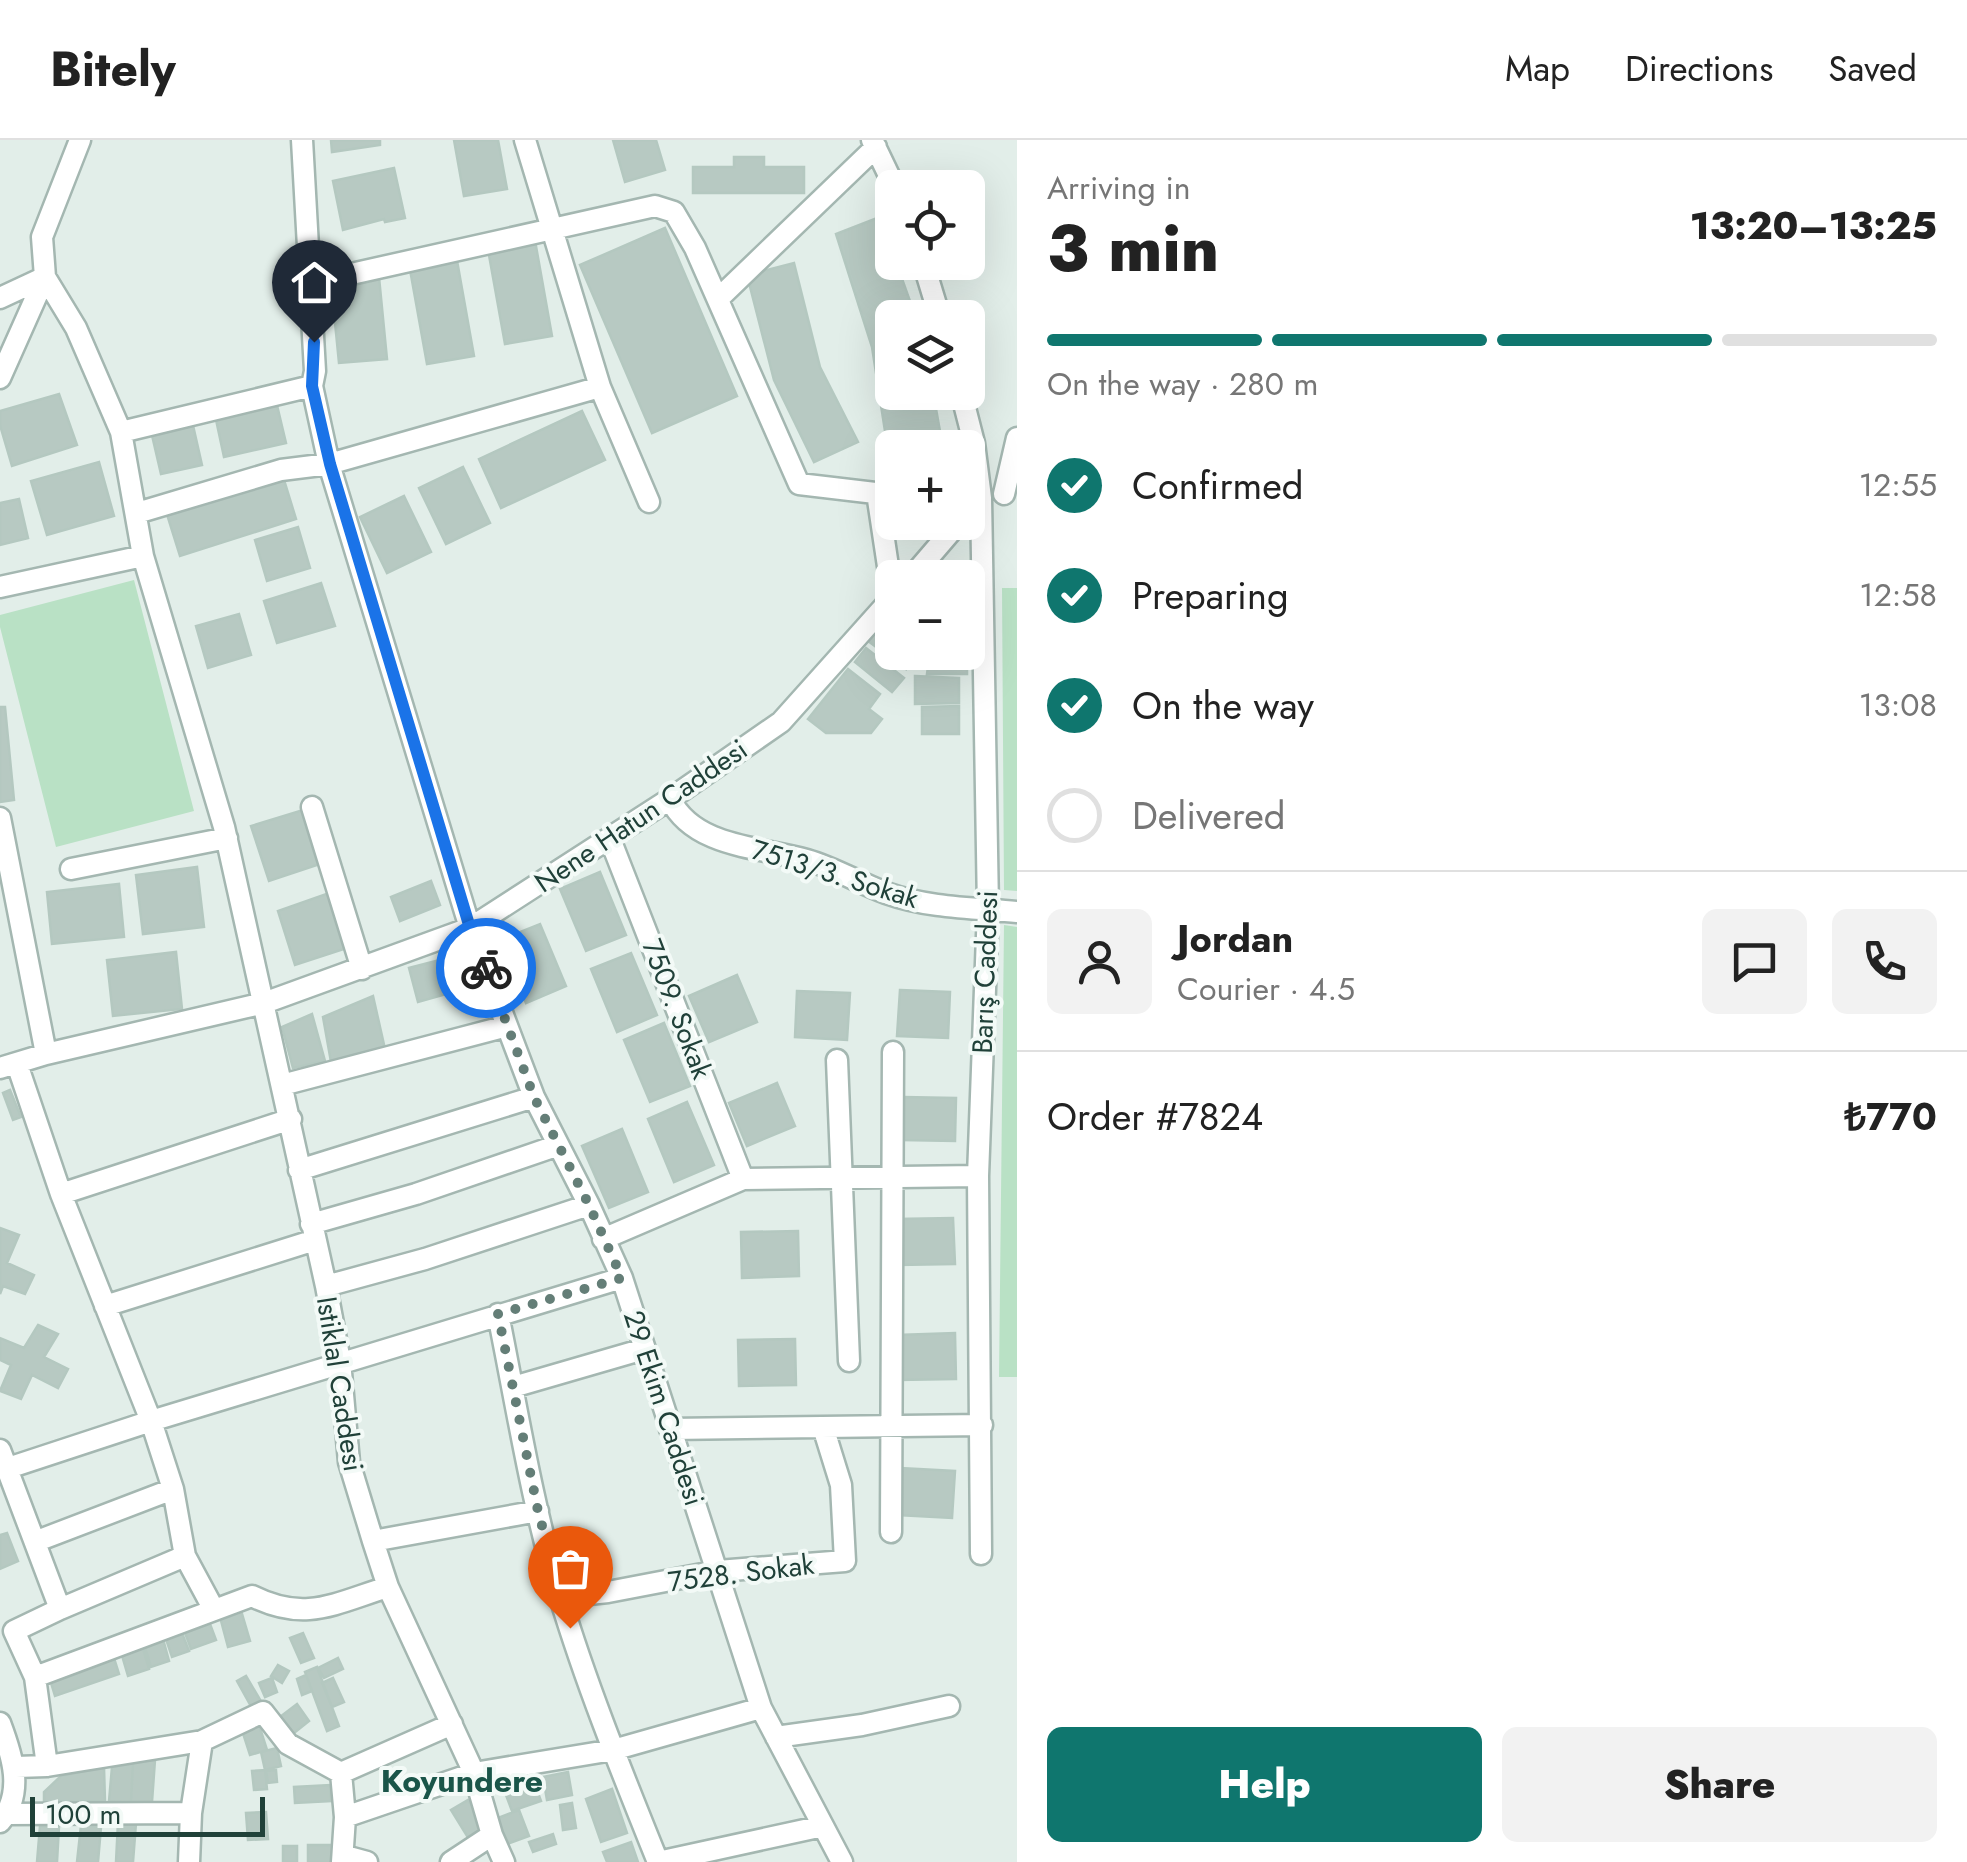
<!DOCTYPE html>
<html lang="en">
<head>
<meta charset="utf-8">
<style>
	:root { --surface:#fff; --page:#f2f2f2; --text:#222; --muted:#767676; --line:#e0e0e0; --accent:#0f766e }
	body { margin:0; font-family:Jost,sans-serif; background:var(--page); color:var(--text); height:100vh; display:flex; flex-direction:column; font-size:38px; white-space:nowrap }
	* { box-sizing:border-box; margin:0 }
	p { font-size:32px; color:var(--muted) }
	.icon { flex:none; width:55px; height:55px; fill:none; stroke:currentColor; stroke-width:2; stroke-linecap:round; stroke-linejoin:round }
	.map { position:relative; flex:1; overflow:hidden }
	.drawer { display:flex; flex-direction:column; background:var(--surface); width:950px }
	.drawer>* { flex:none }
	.controls { position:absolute; left:875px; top:30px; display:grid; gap:20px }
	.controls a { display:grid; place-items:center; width:110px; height:110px; border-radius:15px; background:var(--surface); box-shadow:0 10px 40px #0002; font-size:50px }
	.scale { position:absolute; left:30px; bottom:25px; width:235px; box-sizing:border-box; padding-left:10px; border:5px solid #204139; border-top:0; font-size:28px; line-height:35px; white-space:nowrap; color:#204139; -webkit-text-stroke:8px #f3faf7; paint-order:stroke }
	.pin { position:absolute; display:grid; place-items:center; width:85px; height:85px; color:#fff; margin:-102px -42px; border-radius:50% 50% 50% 0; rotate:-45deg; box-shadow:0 0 10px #0007 }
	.pin .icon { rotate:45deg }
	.courier { position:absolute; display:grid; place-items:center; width:100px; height:100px; margin:-50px; border:8px solid #1a73e8; border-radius:50%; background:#fff; color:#222; box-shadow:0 2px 12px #0007 }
	.overview em { font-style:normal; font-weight:800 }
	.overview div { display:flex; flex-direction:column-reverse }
	.overview { display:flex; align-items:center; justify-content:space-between; height:170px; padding:0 30px }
	h1 { font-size:65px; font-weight:800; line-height:75px }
	.bar { display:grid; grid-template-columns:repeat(4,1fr); gap:15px 10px; align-content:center; height:120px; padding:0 30px }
	.bar i { height:12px; border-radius:8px; background:var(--line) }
	.bar .active { background:var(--accent) }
	.bar p { grid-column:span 4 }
	.line { display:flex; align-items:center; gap:25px; padding:0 30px; border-top:2px solid var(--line) }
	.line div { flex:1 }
	.round { display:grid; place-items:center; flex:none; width:105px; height:105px; border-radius:15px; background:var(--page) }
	ol { padding:0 30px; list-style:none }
	li { display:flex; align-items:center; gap:30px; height:110px }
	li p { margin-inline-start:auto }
	li .icon { padding:10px; border-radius:50%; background:var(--accent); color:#fff; stroke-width:4 }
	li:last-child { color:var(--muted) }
	li i { width:55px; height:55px; border:5px solid var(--line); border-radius:50% }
	.cta { display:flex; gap:20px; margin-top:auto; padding:20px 30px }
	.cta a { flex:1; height:115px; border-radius:15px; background:var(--accent); color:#fff; font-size:40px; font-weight:800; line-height:115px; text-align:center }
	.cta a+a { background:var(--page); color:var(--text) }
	header { display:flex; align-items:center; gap:60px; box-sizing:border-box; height:140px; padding:0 50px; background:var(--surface); border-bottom:2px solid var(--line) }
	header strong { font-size:48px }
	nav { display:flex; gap:55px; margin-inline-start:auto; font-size:35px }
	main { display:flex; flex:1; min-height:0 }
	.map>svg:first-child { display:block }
</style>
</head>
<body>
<header>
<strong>Bitely</strong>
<nav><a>Map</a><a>Directions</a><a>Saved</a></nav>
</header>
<main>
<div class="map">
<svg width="1017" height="1722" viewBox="0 0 1017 1722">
	<rect width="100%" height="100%" fill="#e2eee9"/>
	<path fill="#b9e1c5" d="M134 440 194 671 56 707 0 487V475Z
		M1002 448H1017V751L1004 750Z
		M1004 785 1017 787V1237H999Z"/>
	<path fill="#b7c9c2" stroke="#b4c8c0" stroke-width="2.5" d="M331 0H380V5L332 12Z
		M454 0H498L507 49 464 56Z
		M613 0H656L665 30 625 42Z
		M734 17H764V27H804V53H693V27H734Z
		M394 28 405 78 385 82 384 79 343 90 333 41Z
		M880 77 892 111V122H896L916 178H892V252H933L943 308H892V317H889L872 207 836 94Z
		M665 88 737 256 652 293 580 125Z
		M534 95 552 196 505 204 487 104Z
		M456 115 474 216 427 224 409 124Z
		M794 123 820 227 858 302 814 322 774 240 747 135Z
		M379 137 387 219 339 223 331 142Z
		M59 254 77 305 12 326 0 285V271Z
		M276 261 286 303 224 317 215 275Z
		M582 271 605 320 501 368 479 319Z
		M192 281 202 325 161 334 151 291Z
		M99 322 114 376 47 395 31 341Z
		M463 327 490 383 446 404 419 348Z
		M281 330 296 379 180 416 165 368Z
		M404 356 431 412 387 433 360 377Z
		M19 359 28 398 0 405V363Z
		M298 387 310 428 267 441 255 400Z
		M924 424 964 425V438H924Z
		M321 443 335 486 277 503 264 461Z
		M239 474 251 515 208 528 196 486Z
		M883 475 892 483V512H914L906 529 864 498Z
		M866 508 904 538 892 552 855 522Z
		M967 512V534H927L930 513Z
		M848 529 880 554 869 569 882 579 871 593H826L808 579Z
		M915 536 959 538V563L915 564Z
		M959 566V594H922V567Z
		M0 567H5L14 660 0 662Z
		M303 670 320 724 269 741 251 686Z
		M197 727 204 787 143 794 136 735Z
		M600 732 626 795 586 811 560 749Z
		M431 741 440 765 400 781 391 757Z
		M119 744 124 797 52 804 47 752Z
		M329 753 347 808 295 825 278 771Z
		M540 784 566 846 526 863 500 800Z
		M176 812 182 869 113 876 107 820Z
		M631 813 657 875 617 892 591 829Z
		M459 815 468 848 418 862 409 828Z
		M737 835 757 882 709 902 689 856Z
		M900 850 950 852 948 898 897 896Z
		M797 851 850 853 847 900 795 897Z
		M373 856 385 909 331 922 323 877Z
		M312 874 325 921 293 928 282 887Z
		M664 883 690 946 650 962 624 900Z
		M777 943 795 986 747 1006 729 963Z
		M10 950 21 977 13 980 3 953Z
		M903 957 956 958 955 1001 902 1000Z
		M687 962 714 1025 674 1042 648 979Z
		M622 989 648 1052 609 1068 582 1006Z
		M953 1078 955 1124 897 1125 896 1079Z
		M0 1088 19 1095 7 1123 34 1135 25 1154 3 1146 0 1154Z
		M798 1091 799 1136 742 1138 741 1092Z
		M38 1185 58 1194 44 1217 68 1229 58 1248 32 1235 21 1259 0 1251 11 1225 0 1220V1198L24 1208Z
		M955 1193 956 1239 898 1240 897 1195Z
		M795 1199 796 1245 739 1246 738 1200Z
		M900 1328 955 1331 952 1378 898 1375Z
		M7 1393 18 1421 0 1429V1395Z
		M240 1467 250 1501 228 1507 219 1473Z
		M207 1476 216 1500 191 1509 182 1485Z
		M180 1488 189 1511 172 1517 164 1493Z
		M303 1493 314 1518 301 1523 290 1498Z
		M163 1499 169 1521 151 1527 144 1504Z
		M142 1505 149 1529 128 1536 121 1512Z
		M113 1515 119 1534 55 1556 49 1536Z
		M338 1518 343 1529 324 1538 318 1528Z
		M278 1525 289 1531 282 1543 271 1536Z
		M317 1527 339 1586 327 1591 305 1532Z
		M306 1535 312 1551 302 1555 297 1539Z
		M246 1536 262 1563 252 1568 237 1541Z
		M272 1538 277 1552 265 1557 259 1543Z
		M333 1538 344 1562 332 1567 322 1543Z
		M297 1564 309 1581 289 1597 276 1580Z
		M259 1585 267 1610 250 1615 242 1590Z
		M277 1608 281 1626 265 1630 261 1612Z
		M155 1620 152 1662 131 1663 133 1622Z
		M133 1622 131 1663 109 1661 112 1627Z
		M104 1627 105 1661 44 1662V1652L61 1636Z
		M265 1630 267 1649 254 1650 252 1631Z
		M276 1630 277 1642 268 1643 266 1631Z
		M568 1632 572 1655 547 1660 543 1637Z
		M532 1637 541 1661 512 1671 503 1647Z
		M330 1645 331 1661 295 1663 294 1647Z
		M612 1649 627 1693 601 1702 586 1659Z
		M468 1660 489 1694 472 1704 451 1670Z
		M572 1663 576 1688 563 1690 560 1665Z
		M519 1670 529 1696 507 1704 498 1678Z
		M266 1672 268 1699 248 1700 246 1673Z
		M118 1682 136 1683 133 1722H116Z
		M81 1685 101 1687 98 1722H77Z
		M40 1686 59 1687 57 1722H37Z
		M553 1694 556 1704 533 1712 529 1702Z
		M631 1702 638 1722H607L603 1712Z
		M308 1705H334V1722H308Z
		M283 1706H297V1722H283Z"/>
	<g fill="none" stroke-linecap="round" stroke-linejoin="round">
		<g stroke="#a4b7b1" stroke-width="25">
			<path id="minor" d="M80 0 42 97 45 137 76 188 121 292 143 416 224 687 326 1146 340 1221 349 1322 373 1401 388 1447 474 1633 492 1695 504 1722
				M302 0 315 231 312 246 329 324 470 788 534 957 589 1065 622 1138 761 1568 842 1722
				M525 0 600 247 649 362
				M872 0 895 48
				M923 122 940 178
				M311 143 655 66 674 72 695 108 799 344 892 355
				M0 158 45 137
				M718 159 876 7
				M0 238 45 137
				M961 252 974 303 981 358 988 769 978 1036 981 1414
				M121 292 312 246
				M877 353 892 453
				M1004 354 1017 298
				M137 373 281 330 329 324 600 247
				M911 438 959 382
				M0 447 143 416
				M670 659C694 708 761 707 807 720 835 728 859 743 886 753 928 768 973 768 1017 772
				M312 667 362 829
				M0 678 46 914
				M610 699 743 1039
				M71 729 227 698
				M837 920 849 1221
				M0 928 46 914 264 863 470 788 670 659 781 582 892 458
				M282 945 507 886
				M299 1030 534 957
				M61 1054 291 979
				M311 1084 416 1054 556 1006
				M603 1099 743 1039 978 1036
				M326 1146 425 1119 589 1065
				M105 1166 315 1100
				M498 1174C517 1268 532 1365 560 1457 587 1547 623 1635 658 1722
				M513 1247 644 1209
				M670 1289 982 1285
				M0 1310 60 1469 14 1491 35 1537 47 1626
				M8 1328 151 1281 61 1054 17 924
				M891 1392 893 912
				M37 1401 173 1349
				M373 1401 538 1371
				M560 1457 608 1452 718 1431 845 1421 841 1345 823 1287
				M213 1468 185 1416 173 1349 151 1281 622 1138
				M60 1469 185 1416
				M35 1537 252 1456C306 1483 335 1463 388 1447
				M0 1583C12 1615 25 1653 0 1682
				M776 1597 862 1585 949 1566
				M202 1601 263 1572 288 1604 341 1633
				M16 1627 47 1626 202 1601 191 1673 189 1722
				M341 1633 452 1584
				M341 1633 345 1677 342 1722
				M7 1674 191 1673
				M345 1677 474 1633 613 1610 761 1568
				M345 1716 367 1722
				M451 1722 492 1695
				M658 1722 823 1686"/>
		</g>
		<use href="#minor" stroke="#fff" stroke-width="20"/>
	</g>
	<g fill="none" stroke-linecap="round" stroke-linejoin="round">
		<path stroke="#647e77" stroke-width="10" stroke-dasharray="0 18" d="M486 828 534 957 589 1065 622 1138 498 1174 538 1371 570 1488"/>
		<path stroke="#1a73e8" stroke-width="12" d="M314 202 312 246 330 324 470 788 486 828"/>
	</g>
	<g text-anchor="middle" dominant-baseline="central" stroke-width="8" stroke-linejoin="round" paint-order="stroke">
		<g font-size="28" fill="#204139" stroke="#f3faf7">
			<text transform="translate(641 676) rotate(-34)">Nene Hatun Caddesi</text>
			<text transform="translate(835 734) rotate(17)">7513/3. Sokak</text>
			<text transform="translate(985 832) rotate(-88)">Barış Caddesi</text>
			<text transform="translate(677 869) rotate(69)">7509. Sokak</text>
			<text transform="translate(340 1244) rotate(81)">Istiklal Caddesi</text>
			<text transform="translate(664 1268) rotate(72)">29 Ekim Caddesi</text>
			<text transform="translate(741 1433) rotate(-7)">7528. Sokak</text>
		</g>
		<g font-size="32" font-weight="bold" fill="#1a5549" stroke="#f3faf7">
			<text x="462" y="1641">Koyundere</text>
		</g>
	</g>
</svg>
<div class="controls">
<a><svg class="icon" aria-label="locate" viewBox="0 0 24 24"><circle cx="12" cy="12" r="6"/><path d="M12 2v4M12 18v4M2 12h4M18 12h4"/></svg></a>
<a><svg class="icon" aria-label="layers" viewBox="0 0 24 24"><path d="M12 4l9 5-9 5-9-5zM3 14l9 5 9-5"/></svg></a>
<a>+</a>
<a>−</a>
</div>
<div class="scale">100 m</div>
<div class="pin" style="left:570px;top:1488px;background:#ea580c"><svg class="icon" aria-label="bag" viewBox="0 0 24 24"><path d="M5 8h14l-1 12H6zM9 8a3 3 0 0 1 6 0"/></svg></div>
<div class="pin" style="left:314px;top:202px;background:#1f2937"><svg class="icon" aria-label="home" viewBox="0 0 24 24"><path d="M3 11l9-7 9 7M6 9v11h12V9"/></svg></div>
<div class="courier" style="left:486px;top:828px"><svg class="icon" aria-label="bike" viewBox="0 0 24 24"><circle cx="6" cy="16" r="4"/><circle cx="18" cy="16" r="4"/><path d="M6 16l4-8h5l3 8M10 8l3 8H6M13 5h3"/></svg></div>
</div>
<section class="drawer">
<div class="overview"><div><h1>3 min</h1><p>Arriving in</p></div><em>13:20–13:25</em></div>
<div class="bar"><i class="active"></i><i class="active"></i><i class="active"></i><i></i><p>On the way · 280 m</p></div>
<ol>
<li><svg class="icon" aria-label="check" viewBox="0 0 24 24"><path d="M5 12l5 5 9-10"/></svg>Confirmed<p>12:55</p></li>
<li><svg class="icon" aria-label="check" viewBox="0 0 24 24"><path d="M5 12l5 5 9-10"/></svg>Preparing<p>12:58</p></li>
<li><svg class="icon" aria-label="check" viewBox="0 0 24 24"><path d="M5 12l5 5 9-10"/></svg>On the way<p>13:08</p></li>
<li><i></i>Delivered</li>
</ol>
<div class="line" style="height:180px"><a class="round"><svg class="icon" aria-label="person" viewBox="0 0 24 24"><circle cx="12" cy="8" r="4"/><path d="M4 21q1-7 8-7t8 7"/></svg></a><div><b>Jordan</b><p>Courier · 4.5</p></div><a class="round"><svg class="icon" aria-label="chat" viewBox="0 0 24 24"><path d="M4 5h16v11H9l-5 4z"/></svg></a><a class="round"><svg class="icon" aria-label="phone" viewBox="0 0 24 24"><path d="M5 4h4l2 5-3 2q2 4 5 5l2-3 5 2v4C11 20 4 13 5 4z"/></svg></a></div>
<div class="line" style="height:130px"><div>Order #7824</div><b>₺770</b></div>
<div class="cta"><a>Help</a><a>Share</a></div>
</section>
</main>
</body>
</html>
